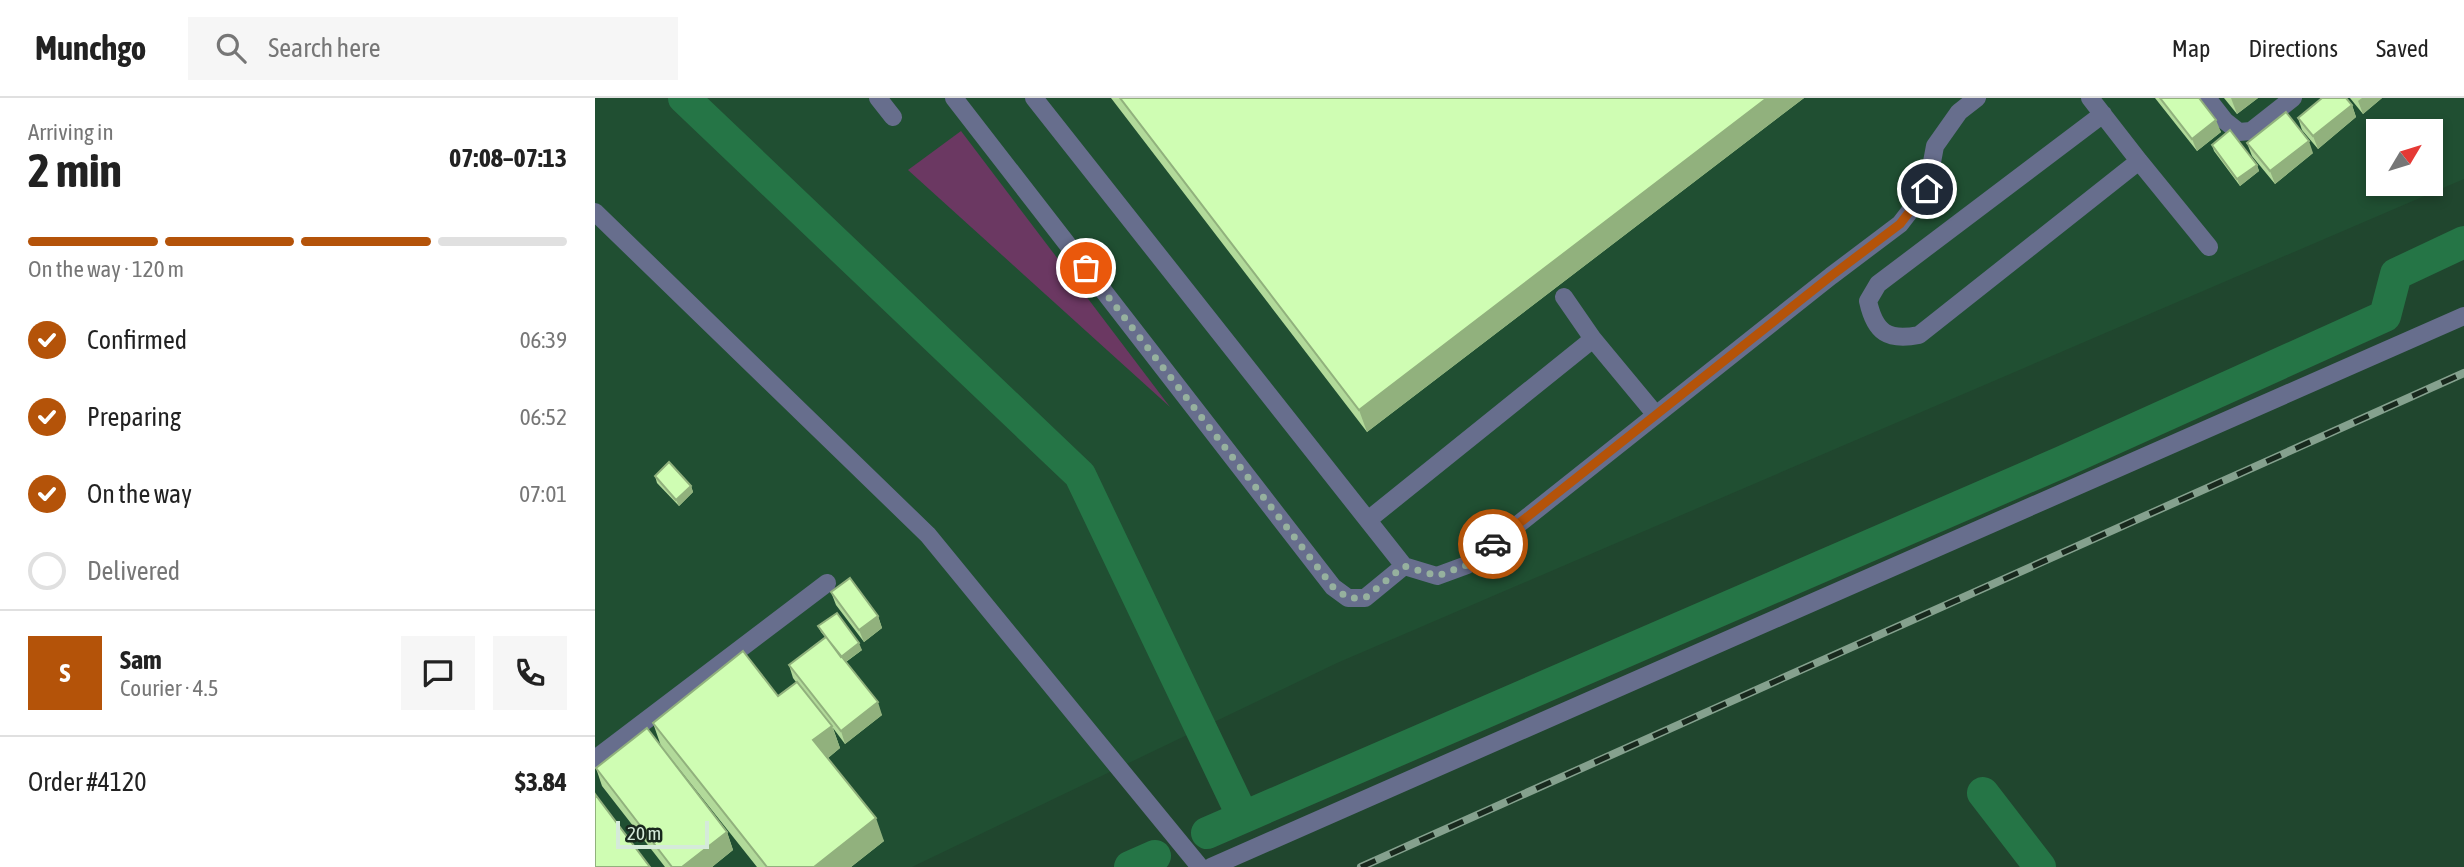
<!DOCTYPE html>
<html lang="en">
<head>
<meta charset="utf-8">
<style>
	:root { --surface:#fff; --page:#f6f6f6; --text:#222; --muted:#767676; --line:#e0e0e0; --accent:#b45309 }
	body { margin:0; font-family:"Asap Condensed",sans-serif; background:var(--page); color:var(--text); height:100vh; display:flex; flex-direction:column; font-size:26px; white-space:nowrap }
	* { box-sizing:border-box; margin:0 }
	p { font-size:23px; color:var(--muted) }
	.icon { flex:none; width:38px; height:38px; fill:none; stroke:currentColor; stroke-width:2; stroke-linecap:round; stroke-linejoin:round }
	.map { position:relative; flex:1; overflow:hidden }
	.panel { display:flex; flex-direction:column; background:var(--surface); width:595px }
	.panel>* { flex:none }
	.needle { width:46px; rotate:52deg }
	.fabs { position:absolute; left:1771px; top:21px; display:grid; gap:14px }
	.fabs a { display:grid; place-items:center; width:77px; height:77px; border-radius:0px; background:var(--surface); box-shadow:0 4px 10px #0003; font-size:35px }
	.scale { position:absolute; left:21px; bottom:18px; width:93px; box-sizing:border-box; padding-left:7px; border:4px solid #d5eada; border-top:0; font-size:19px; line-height:24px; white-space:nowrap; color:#d5eada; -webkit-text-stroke:5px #18281d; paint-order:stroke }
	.pin { position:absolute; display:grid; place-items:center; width:60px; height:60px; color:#fff; margin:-30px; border:4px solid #fff; border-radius:50%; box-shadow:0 2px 7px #0007 }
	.courier { position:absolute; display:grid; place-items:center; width:70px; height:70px; margin:-35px; border:5px solid #b45309; border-radius:50%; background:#fff; color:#222; box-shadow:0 2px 9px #0007 }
	.overview em { font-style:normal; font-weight:700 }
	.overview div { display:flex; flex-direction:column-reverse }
	.overview { display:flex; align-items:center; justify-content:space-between; height:119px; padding:0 28px }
	h1 { font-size:46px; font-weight:700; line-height:52px }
	.bar { display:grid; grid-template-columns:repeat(4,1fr); gap:10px 7px; align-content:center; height:84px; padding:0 28px }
	.bar i { height:9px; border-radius:5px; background:var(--line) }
	.bar .active { background:var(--accent) }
	.bar p { grid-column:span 4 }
	.line { display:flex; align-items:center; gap:18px; padding:0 28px; border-top:2px solid var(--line) }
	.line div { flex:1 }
	.round { display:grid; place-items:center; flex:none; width:74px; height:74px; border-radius:0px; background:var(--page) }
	ol { padding:0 28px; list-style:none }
	li { display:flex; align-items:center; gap:21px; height:77px }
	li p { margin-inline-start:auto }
	li .icon { padding:7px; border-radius:50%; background:var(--accent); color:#fff; stroke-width:4 }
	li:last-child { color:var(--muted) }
	li i { width:38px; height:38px; border:4px solid var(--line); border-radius:50% }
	header { display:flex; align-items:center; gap:42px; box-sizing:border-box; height:98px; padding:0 35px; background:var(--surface); border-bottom:2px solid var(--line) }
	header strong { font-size:33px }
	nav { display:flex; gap:38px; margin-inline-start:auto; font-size:24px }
	.search { width:490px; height:63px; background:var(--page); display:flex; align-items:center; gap:18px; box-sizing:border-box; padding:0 24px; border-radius:0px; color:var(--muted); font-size:26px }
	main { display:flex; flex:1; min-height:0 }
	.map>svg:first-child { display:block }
</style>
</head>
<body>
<header>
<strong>Munchgo</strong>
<div class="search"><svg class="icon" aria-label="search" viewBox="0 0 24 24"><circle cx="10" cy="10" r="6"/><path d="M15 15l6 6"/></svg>Search here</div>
<nav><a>Map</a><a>Directions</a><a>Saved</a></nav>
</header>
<main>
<section class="panel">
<div class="overview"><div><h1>2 min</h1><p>Arriving in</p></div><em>07:08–07:13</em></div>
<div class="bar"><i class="active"></i><i class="active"></i><i class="active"></i><i></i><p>On the way · 120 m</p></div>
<ol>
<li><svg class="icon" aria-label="check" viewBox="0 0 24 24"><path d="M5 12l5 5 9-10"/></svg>Confirmed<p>06:39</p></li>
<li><svg class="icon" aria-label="check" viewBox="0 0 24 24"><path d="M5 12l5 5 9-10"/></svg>Preparing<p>06:52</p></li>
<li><svg class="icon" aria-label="check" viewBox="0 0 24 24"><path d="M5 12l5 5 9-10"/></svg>On the way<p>07:01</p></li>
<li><i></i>Delivered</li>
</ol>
<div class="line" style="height:126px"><b class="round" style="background:var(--accent);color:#fff">S</b><div><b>Sam</b><p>Courier · 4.5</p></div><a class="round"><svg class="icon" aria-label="chat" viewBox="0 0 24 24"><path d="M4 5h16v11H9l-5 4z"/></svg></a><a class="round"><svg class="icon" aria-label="phone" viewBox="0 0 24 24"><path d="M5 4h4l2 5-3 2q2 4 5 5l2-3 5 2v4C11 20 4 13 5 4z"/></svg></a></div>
<div class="line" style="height:91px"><div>Order #4120</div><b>$3.84</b></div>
</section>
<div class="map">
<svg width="1869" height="769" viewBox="0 0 1869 769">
	<rect width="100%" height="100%" fill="#20462e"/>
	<path fill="#204f32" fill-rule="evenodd" d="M0 0H1869V81L742 565 317 769H0ZM1783 33H1836V86H1783Z"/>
	<path fill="#6b3862" d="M366 33 575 309 313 72Z"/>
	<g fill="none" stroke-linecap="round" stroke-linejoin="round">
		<path stroke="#257546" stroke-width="32" d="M89 0 485 377 648 719
			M1388 695 1445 769
			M612 735 1467 364 1790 218 1801 176 1869 144
			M535 769 560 758"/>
		<path stroke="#676e8d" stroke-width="18" d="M283 0 298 19
			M359 0 738 489 753 500H770L809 468
			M439 0 809 468 842 478 872 467 1236 178 1305 126 1332 91 1340 48 1364 14 1382 0
			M1495 0 1544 63 1614 149
			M1612 0 1630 23 1644 34 1656 33 1698 0
			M1508 16 1283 186 1273 203C1280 235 1293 243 1324 237L1544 63
			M0 114 333 437 605 769
			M969 199 998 241 1061 317
			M773 422 998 241
			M0 661 232 485
			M616 769 1869 218"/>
		<g stroke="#85a18e" stroke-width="8">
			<path id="rail" d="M766 769 1869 275"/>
		</g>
		<use href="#rail" stroke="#18281d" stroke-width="5" stroke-dasharray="16" stroke-linecap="butt"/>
	</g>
	<path fill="#b2da9a" d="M516 0H1209L772 334Z
		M1560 0H1604L1626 34 1602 53Z
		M1629 0H1663L1642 16Z
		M1755 0H1787L1768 16Z
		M1757 7 1761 19 1723 51 1707 32 1703 20Z
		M1652 45 1718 55 1680 86 1657 58Z
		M1617 47 1662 67 1664 73 1645 88 1619 53Z
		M60 378 96 388 98 394 84 408 62 385Z
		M236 494 283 518 287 530 269 544 241 507Z
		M223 528 267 552 251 564 287 617 250 646 238 630 245 650 233 660 289 743 256 769H162L66 648 58 625 183 598 201 584 198 580 194 567 230 539 226 534Z
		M1 670 132 734 138 752 117 769H70L7 688Z"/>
	<path fill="#91b17d" d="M1172 0H1209L772 334 764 312Z
		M1636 0H1663L1642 16Z
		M1767 0H1787L1768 16 1763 3Z
		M1757 7 1761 19 1723 51 1718 38Z
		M1621 22 1626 34 1602 53 1597 41Z
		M1714 43 1718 55 1680 86 1675 73Z
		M1662 67 1664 73 1645 88 1642 81Z
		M96 388 98 394 84 408 81 402Z
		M283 518 287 530 269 544 264 532Z
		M264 545 267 552 249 565 246 559Z
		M283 604 287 617 250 646 246 633Z
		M237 628 245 650 227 665 218 642Z
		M281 720 289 743 256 769H219Z
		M132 734 138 752 117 769H87Z"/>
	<path fill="#cffdb3" stroke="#91b17d" stroke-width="2" d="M525 0H1172L764 312Z
		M1565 0H1604L1621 22 1597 41Z
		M1727 0H1751L1757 7 1718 38 1703 20Z
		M1691 14 1714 43 1675 73 1652 45Z
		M1635 32 1662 67 1642 81 1617 47Z
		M74 364 96 388 81 402 60 378Z
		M255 480 283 518 264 532 236 494Z
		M242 515 264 545 246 559 223 528Z
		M231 539 283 604 246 633 194 567Z
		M148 553 183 598 202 584 237 628 218 642 281 720 219 769H172L58 625Z
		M52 630 132 734 87 769H77L1 670Z
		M0 696 55 769H0Z"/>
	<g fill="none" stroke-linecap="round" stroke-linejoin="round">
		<path stroke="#96b19e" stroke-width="7" stroke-dasharray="0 12.6" d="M491 170 738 489 753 500H770L809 468 842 478 872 467 898 446"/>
		<path stroke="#b45309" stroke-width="9" d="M898 446 1236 178 1305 126 1332 91"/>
	</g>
</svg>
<div class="fabs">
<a><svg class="needle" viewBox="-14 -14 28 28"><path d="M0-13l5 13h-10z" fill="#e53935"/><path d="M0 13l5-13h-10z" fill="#767676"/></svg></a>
</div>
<div class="scale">20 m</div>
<div class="pin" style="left:491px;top:170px;background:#ea580c"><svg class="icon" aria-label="bag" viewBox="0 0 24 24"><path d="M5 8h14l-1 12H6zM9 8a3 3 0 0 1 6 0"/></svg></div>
<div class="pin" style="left:1332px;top:91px;background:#1f2937"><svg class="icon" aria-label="home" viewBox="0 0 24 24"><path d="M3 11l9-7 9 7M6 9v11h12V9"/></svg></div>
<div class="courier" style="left:898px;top:446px"><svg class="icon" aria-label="car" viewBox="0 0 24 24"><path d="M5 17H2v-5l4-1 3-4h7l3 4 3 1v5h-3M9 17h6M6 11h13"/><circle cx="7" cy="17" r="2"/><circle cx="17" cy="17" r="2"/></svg></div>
</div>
</main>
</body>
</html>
